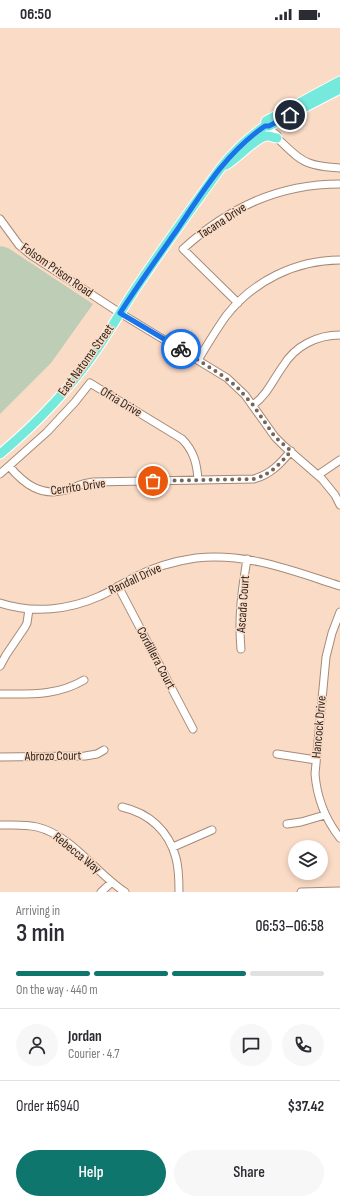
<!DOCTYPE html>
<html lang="en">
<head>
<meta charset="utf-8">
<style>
	:root { --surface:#fff; --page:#f7f7f7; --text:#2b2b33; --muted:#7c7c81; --line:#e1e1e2; --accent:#0f766e }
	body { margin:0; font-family:"Sofia Sans Condensed",sans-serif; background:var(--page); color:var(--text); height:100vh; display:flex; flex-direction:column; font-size:15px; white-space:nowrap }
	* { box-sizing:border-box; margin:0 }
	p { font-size:13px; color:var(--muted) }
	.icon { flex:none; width:22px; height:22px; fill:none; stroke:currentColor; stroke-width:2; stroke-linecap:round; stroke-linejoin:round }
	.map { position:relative; height:864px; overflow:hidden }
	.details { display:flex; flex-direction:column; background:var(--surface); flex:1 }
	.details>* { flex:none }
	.controls { position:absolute; left:288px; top:812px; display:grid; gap:8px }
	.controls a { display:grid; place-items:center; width:40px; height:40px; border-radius:50%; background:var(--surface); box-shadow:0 2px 6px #0003; font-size:20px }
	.pin { position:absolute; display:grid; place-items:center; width:34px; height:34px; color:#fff; margin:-17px; border:2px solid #fff; border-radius:50%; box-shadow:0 1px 4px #0007 }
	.courier { position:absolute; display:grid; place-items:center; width:40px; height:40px; margin:-20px; border:3px solid #1a73e8; border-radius:50%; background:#fff; color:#222; box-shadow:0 1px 5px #0007 }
	.headline em { font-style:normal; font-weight:600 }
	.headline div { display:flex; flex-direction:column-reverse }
	.headline { display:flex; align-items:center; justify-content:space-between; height:68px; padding:0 16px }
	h1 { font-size:26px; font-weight:600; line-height:30px }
	.bar { display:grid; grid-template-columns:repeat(4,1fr); gap:6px 4px; align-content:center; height:48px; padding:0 16px }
	.bar i { height:5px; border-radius:3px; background:var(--line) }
	.bar .selected { background:var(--accent) }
	.bar p { grid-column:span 4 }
	.line { display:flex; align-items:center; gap:10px; padding:0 16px; border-top:1px solid var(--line) }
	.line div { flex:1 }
	.round { display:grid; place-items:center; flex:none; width:42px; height:42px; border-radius:21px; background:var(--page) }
	.action { display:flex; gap:8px; margin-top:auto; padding:8px 16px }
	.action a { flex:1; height:46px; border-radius:24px; background:var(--accent); color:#fff; font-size:16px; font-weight:600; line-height:46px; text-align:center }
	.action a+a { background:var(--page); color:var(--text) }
	.status { display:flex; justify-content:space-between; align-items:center; height:28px; padding:0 20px; background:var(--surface); direction:ltr }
	.status svg { height:11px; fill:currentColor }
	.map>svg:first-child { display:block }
</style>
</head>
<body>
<div class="status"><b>06:50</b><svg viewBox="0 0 49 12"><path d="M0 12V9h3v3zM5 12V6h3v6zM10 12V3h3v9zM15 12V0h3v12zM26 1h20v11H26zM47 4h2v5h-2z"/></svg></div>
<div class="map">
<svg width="340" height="864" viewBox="0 0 340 864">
	<rect width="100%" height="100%" fill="#fadbc6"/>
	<path fill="#bdcdb6" d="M1 218 8 220 93 276 51 335 0 386V219Z"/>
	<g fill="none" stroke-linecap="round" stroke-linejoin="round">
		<g stroke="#a68a77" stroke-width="9">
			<path id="minor" d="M265 98 277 107V110C287 119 297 131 309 135 319 139 330 139 340 140
				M0 191 19 217 31 227 120 285 227 350 245 367 275 409 284 418 322 451 335 467 340 477
				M238 275 183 221C228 180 278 156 340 156
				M198 332C207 317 216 302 226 288 253 253 296 232 340 232
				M253 377C267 367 273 352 283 338 295 318 317 307 340 307
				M9 438C24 456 41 469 66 462 75 459 83 455 93 454L254 451C271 446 280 436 291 423
				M0 446 47 404 75 374 90 355 182 411C194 423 197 436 198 452
				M318 447 340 432
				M118 558 193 701
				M0 575C33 586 69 582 100 568 112 563 123 555 135 549 154 539 175 533 196 530 246 524 293 543 340 558
				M340 584 332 605 326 629 315 746C317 770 325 791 340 810
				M241 621C238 589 242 562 247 531
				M0 638 6 627 25 599 27 595 29 581
				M0 666C30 666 57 668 84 652
				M277 726 316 732
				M0 729 85 728 97 726 104 722
				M122 779C149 785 169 803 176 830 179 841 179 853 179 864
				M287 796 301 794 325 787
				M0 797C12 797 25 796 37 799 71 807 96 845 125 864
				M173 819 212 802
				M101 864 112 854
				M301 864 340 863"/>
		</g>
		<g stroke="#fff" stroke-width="11">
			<path id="major" d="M266 98H269L340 61
				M226 137C237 131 258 107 268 108 271 108 274 110 277 110
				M0 426C36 396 68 363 95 324 109 304 121 283 134 263 162 221 191 181 220 141 233 124 248 110 265 98L266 93 340 53"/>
		</g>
		<use href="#minor" stroke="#fff" stroke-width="7"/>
		<use href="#major" stroke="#74e9dc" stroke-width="9"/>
	</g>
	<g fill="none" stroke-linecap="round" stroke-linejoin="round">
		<path stroke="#776559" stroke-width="4" stroke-dasharray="0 7.2" d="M153 453 254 451C271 446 280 436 291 423L275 409 253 377 236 358 220 346 181 321"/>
		<path stroke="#1a73e8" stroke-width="5" d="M181 321 120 285C138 257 158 229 177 202 203 163 226 125 265 98H269L290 87"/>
	</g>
	<g text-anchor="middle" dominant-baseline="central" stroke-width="3" stroke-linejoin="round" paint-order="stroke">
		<g font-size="13" fill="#31261e" stroke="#fadbc6">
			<text transform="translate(222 193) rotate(-33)">Tacana Drive</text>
			<text transform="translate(57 242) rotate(35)">Folsom Prison Road</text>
			<text transform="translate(86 332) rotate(-54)">East Natoma Street</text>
			<text transform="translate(121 374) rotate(31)">Ofria Drive</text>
			<text transform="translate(78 459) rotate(-8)">Cerrito Drive</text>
			<text transform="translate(135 551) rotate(-25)">Randall Drive</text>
			<text transform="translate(243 576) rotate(-86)">Ascada Court</text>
			<text transform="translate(156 630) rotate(62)">Cordillera Court</text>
			<text transform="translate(319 699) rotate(-85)">Hancock Drive</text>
			<text transform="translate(53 728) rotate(-1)">Abrozo Court</text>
			<text transform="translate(77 825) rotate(39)">Rebecca Way</text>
		</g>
	</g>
</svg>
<div class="controls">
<a><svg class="icon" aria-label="layers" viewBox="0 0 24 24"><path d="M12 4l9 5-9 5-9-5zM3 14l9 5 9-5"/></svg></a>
</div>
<div class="pin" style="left:153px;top:453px;background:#ea580c"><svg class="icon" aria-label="bag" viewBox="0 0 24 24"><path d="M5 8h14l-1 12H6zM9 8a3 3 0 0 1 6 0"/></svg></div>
<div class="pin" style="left:290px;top:87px;background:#1f2937"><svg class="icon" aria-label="home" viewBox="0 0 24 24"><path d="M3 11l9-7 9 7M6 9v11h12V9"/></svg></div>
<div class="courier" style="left:181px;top:321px"><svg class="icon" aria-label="bike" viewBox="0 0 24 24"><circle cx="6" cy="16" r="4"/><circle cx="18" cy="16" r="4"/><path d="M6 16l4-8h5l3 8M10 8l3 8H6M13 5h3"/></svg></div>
</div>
<section class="details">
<div class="headline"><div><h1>3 min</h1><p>Arriving in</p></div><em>06:53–06:58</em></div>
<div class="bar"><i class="selected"></i><i class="selected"></i><i class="selected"></i><i></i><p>On the way · 440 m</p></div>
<div class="line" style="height:72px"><a class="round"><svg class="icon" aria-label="person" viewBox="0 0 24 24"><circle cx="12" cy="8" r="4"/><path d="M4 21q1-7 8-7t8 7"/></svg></a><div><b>Jordan</b><p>Courier · 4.7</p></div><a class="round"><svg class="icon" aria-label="chat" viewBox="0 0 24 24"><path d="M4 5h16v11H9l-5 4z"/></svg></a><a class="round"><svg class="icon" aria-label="phone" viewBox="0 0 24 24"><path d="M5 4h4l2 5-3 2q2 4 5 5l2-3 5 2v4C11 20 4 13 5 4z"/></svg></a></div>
<div class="line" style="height:52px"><div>Order #6940</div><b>$37.42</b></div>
<div class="action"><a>Help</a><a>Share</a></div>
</section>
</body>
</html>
